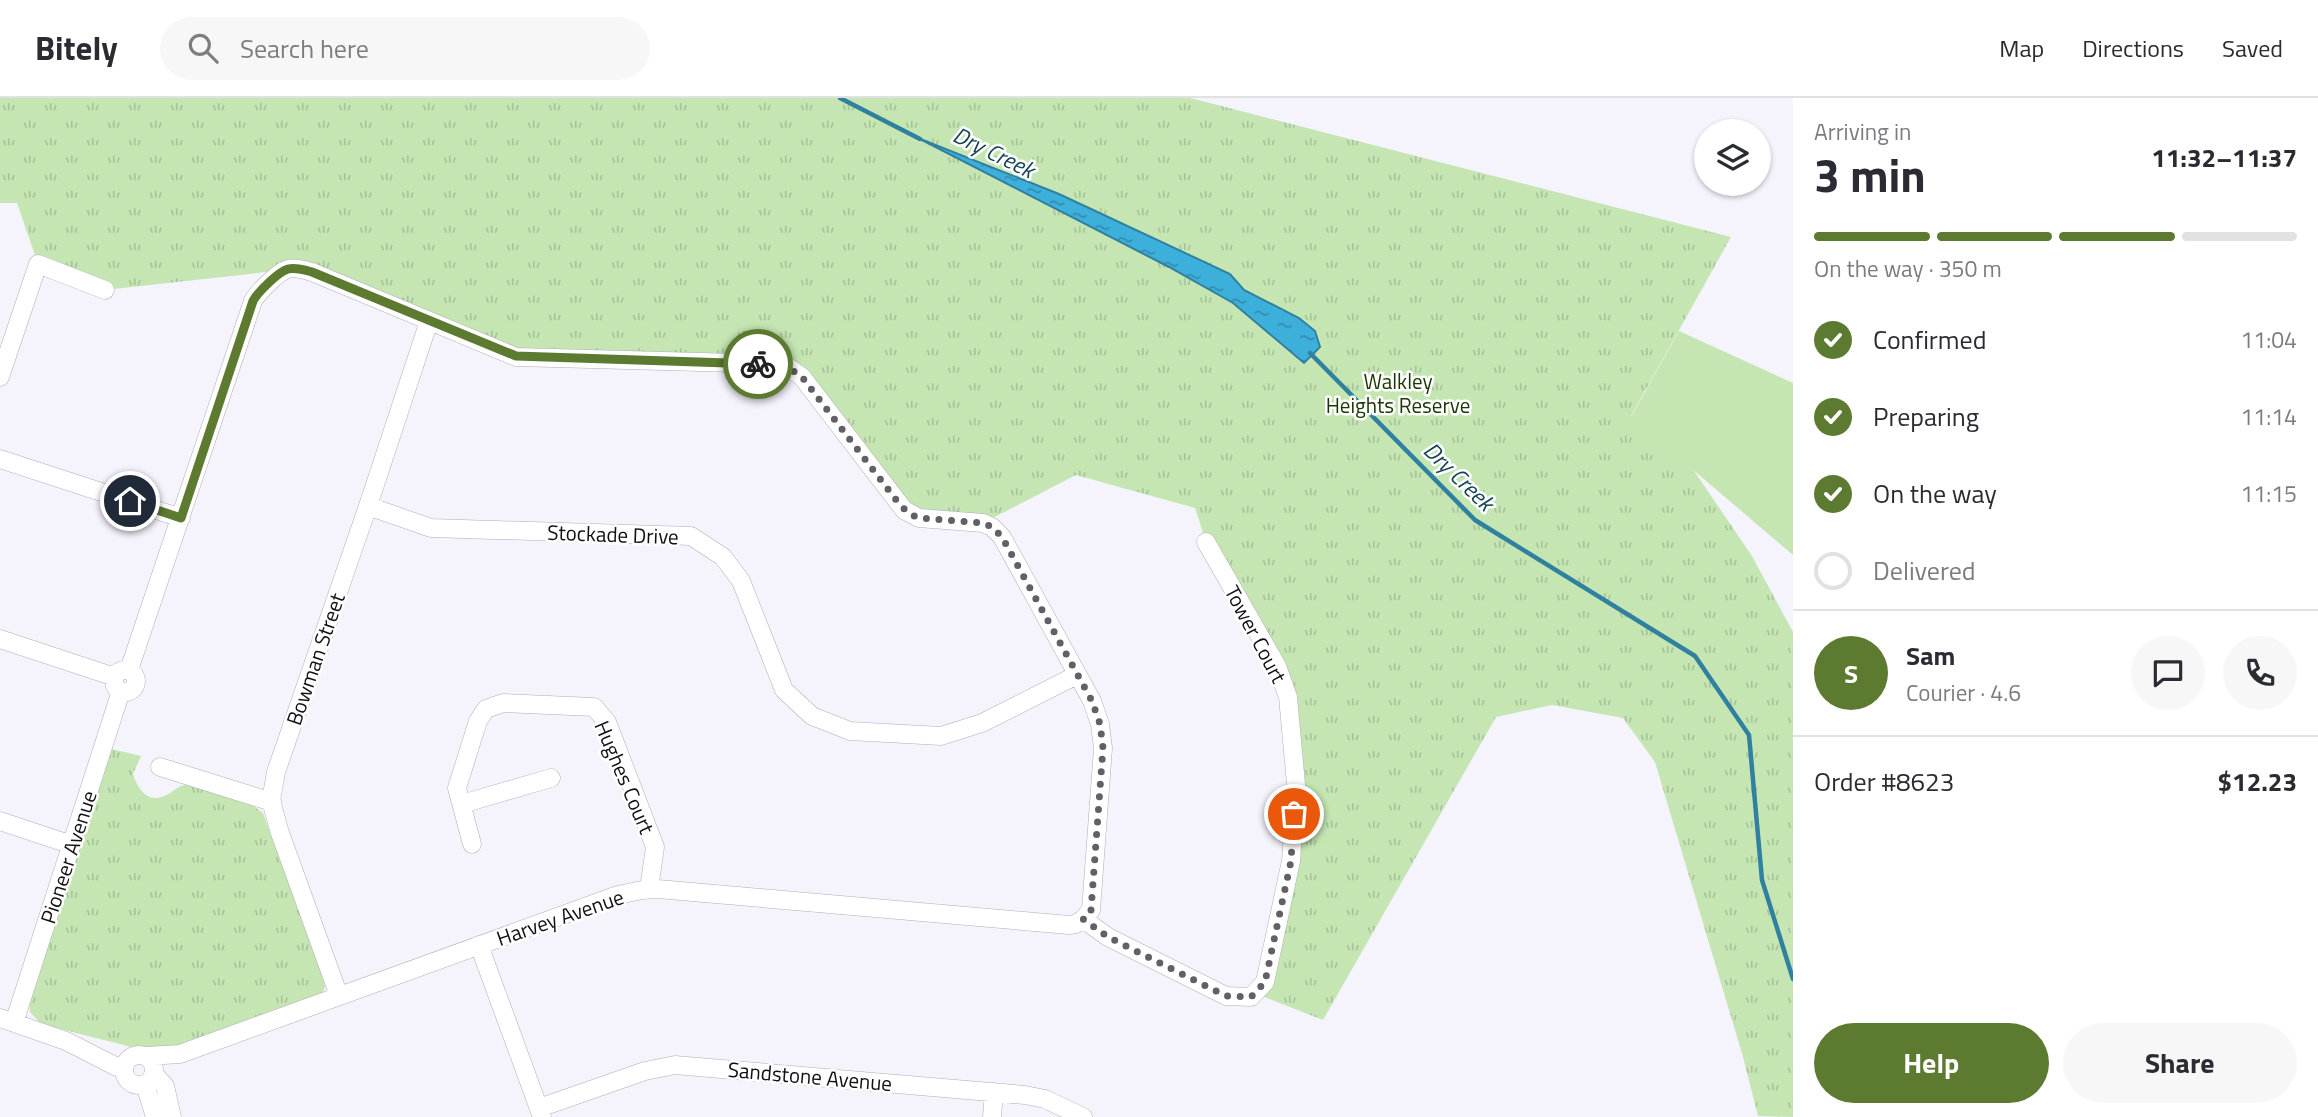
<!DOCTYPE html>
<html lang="en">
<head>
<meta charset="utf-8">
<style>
	:root { --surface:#fff; --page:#f7f7f7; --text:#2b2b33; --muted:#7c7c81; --line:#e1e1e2; --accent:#5c7a30 }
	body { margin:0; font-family:"Titillium Web",sans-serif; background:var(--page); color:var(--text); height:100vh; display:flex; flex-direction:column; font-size:26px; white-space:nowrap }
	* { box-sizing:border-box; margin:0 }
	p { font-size:23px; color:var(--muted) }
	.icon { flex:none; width:38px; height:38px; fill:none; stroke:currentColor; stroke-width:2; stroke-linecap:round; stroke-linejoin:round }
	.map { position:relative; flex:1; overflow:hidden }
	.side { display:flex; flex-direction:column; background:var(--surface); width:525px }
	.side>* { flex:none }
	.controls { position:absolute; left:1694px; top:21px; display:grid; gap:14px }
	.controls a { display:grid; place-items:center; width:77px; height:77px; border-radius:50%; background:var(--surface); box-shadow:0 2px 5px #0004; font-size:35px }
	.pin { position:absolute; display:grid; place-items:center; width:60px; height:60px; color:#fff; margin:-30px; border:4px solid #fff; border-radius:50%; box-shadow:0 2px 7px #0007 }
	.courier { position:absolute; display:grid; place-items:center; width:70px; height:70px; margin:-35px; border:5px solid #5c7a30; border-radius:50%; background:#fff; color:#222; box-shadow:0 2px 9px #0007 }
	.headline em { font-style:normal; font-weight:700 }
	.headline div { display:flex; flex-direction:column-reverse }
	.headline { display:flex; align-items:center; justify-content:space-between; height:119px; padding:0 21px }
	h1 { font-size:46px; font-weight:700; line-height:52px }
	.bar { display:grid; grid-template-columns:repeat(4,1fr); gap:10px 7px; align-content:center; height:84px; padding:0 21px }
	.bar i { height:9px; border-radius:5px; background:var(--line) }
	.bar .selected { background:var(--accent) }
	.bar p { grid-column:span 4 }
	.line { display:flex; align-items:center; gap:18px; padding:0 21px; border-top:2px solid var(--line) }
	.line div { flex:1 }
	.round { display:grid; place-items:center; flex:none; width:74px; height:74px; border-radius:37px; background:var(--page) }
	ol { padding:0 21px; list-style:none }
	li { display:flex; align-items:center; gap:21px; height:77px }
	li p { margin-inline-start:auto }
	li .icon { padding:7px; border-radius:50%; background:var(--accent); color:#fff; stroke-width:4 }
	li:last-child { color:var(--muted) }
	li i { width:38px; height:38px; border:4px solid var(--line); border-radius:50% }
	.cta { display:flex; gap:14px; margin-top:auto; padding:14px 21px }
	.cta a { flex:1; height:80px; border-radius:42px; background:var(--accent); color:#fff; font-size:28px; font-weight:700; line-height:80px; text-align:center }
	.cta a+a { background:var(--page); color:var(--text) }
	header { display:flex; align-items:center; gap:42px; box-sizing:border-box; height:98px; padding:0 35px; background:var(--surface); border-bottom:2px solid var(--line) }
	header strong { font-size:33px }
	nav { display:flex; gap:38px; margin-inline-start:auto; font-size:24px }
	.search { width:490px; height:63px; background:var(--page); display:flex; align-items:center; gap:18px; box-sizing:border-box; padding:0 24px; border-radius:38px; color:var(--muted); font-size:26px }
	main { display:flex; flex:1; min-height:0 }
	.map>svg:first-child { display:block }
</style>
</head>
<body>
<header>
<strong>Bitely</strong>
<div class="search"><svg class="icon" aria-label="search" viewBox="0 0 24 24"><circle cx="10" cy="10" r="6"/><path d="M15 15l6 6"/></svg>Search here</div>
<nav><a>Map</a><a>Directions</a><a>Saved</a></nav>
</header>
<main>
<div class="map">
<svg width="1793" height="1019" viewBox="0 0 1793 1019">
	<defs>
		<pattern id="grass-tufts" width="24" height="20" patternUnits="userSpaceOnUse" patternTransform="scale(1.75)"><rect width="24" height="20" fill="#c5e6b3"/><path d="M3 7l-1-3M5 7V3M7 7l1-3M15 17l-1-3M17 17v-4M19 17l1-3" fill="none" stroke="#a8c499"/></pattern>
		<pattern id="water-ripples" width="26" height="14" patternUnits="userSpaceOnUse" patternTransform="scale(1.75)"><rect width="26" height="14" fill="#3dafdb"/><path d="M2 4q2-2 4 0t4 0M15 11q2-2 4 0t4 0" fill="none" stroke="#328db0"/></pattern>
	</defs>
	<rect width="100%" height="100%" fill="#f5f4fd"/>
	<path fill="url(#grass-tufts)" d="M0 0H1190L1731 139 1631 318 1688 364 1752 458 1793 534V1019L1758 1018 1743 959 1655 664 1623 620 1552 607 1496 619 1323 922 1254 895 1295 705 1277 568 1206 444 1195 410 1076 377 983 425 910 416 793 272 516 259 293 171 105 192 38 166 17 105H0Z
		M112 651 141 658 133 676C137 689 146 704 162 699 173 695 177 687 189 686L249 705 263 715 323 880 325 889 322 896 179 952 147 953 41 926 30 914 29 903Z"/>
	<path fill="#c5e6b3" d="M1679 233 1793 285V457L1631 319Z"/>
	<path fill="url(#water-ripples)" stroke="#30809f" stroke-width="2" d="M918 40 1059 96 1230 176 1244 192 1299 220 1315 233 1320 249 1304 265 1233 205 1169 169Z"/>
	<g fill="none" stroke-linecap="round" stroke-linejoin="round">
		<path stroke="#30809f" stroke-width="4.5" d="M840 0 920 41
			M1310 255 1475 422 1695 558 1749 637 1762 782 1793 881"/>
		<g stroke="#aeaeb6" stroke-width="19">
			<path id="street" d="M0 279 38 166 105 192
				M0 361 181 420
				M368 408 431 430 691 438 723 459 741 483 784 592 812 618 850 633 941 638 982 625 1077 577
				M0 541 115 579
				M129 572 253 203C258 194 278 174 288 171 295 169 305 172 312 174L516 259 770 266 786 268 802 279 904 412 919 420 983 425 992 429 1002 439 1092 603 1100 626 1103 650 1091 812 1083 821 1076 826 1069 827 658 791 642 792 618 797 180 956 147 958
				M114 583a11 11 0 1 1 22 0a11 11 0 1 1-22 0Z
				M160 669 272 704
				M462 706 551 680
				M0 723 72 747
				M472 746 457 690 478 623 486 611 503 605 594 609 607 624 655 749 649 791
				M1083 821 1108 839 1226 898 1251 899 1265 884 1291 763 1296 686 1288 599 1277 568 1206 444
				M479 847 542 1019
				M339 898 280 735 271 703 276 674 368 408 429 223
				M0 920 66 943 117 969 124 970
				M14 925 121 593
				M124 972a15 15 0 1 1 30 0a15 15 0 1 1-30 0Z
				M154 976 165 988 172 1019
				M145 986 155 1019
				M539 1010 645 973 675 967 1025 997 1045 1001 1083 1019
				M992 1019 994 994"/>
		</g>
		<use href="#street" stroke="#fff" stroke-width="18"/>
	</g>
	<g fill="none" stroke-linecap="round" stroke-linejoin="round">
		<path stroke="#616066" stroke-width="7" stroke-dasharray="0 12.6" d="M758 266 786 268 802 279 900 407 910 416 919 420 983 425 992 429 1002 439 1092 603 1100 626 1103 650 1091 812 1083 821 1108 839 1226 898 1251 899 1265 884 1291 763 1294 716"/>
		<path stroke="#5c7a30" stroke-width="9" d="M130 403 181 420 253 203C258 194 278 174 288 171 296 169 305 172 312 174L516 258 758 266"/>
	</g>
	<g text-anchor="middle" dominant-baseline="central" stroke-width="5" stroke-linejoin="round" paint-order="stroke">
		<g font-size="21" fill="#193700" stroke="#fff">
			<text x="1398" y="283">Walkley<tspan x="1398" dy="24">Heights Reserve</tspan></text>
		</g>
		<g font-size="21" fill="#111114" stroke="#fff">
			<text transform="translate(613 436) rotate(2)">Stockade Drive</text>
			<text transform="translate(1256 536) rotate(62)">Tower Court</text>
			<text transform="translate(315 561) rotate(-71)">Bowman Street</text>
			<text transform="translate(625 679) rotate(67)">Hughes Court</text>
			<text transform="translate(68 759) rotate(-72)">Pioneer Avenue</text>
			<text transform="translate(560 819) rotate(-19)">Harvey Avenue</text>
			<text transform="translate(810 978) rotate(5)">Sandstone Avenue</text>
		</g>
		<g font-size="23" font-style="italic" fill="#154457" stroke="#fff">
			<text transform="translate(994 54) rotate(26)">Dry Creek</text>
			<text transform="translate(1459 378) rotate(44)">Dry Creek</text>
		</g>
	</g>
</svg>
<div class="controls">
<a><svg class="icon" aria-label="layers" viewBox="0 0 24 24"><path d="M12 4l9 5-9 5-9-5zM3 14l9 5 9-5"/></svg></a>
</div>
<div class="pin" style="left:1294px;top:716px;background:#ea580c"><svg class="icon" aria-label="bag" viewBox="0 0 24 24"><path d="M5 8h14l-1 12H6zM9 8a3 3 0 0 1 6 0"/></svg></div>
<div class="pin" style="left:130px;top:403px;background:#1f2937"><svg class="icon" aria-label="home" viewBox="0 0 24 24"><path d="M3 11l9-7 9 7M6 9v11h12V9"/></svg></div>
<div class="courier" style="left:758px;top:266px"><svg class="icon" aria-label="bike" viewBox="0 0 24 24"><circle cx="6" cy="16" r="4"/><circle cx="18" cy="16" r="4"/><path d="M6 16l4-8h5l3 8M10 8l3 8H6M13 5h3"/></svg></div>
</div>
<section class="side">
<div class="headline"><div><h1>3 min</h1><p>Arriving in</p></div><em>11:32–11:37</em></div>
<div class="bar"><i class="selected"></i><i class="selected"></i><i class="selected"></i><i></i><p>On the way · 350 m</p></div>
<ol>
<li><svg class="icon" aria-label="check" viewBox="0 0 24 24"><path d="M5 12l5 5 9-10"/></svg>Confirmed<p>11:04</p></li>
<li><svg class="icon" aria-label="check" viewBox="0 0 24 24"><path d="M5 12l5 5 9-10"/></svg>Preparing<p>11:14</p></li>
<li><svg class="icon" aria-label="check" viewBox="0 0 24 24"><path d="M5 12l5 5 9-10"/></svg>On the way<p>11:15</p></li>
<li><i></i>Delivered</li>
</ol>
<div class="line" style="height:126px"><b class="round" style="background:var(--accent);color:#fff">S</b><div><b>Sam</b><p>Courier · 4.6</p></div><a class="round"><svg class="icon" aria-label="chat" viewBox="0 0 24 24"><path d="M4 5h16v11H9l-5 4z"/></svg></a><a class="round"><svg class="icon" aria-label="phone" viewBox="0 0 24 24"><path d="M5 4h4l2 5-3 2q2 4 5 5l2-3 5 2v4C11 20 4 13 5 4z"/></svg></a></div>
<div class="line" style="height:91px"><div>Order #8623</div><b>$12.23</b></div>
<div class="cta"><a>Help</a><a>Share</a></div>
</section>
</main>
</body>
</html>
